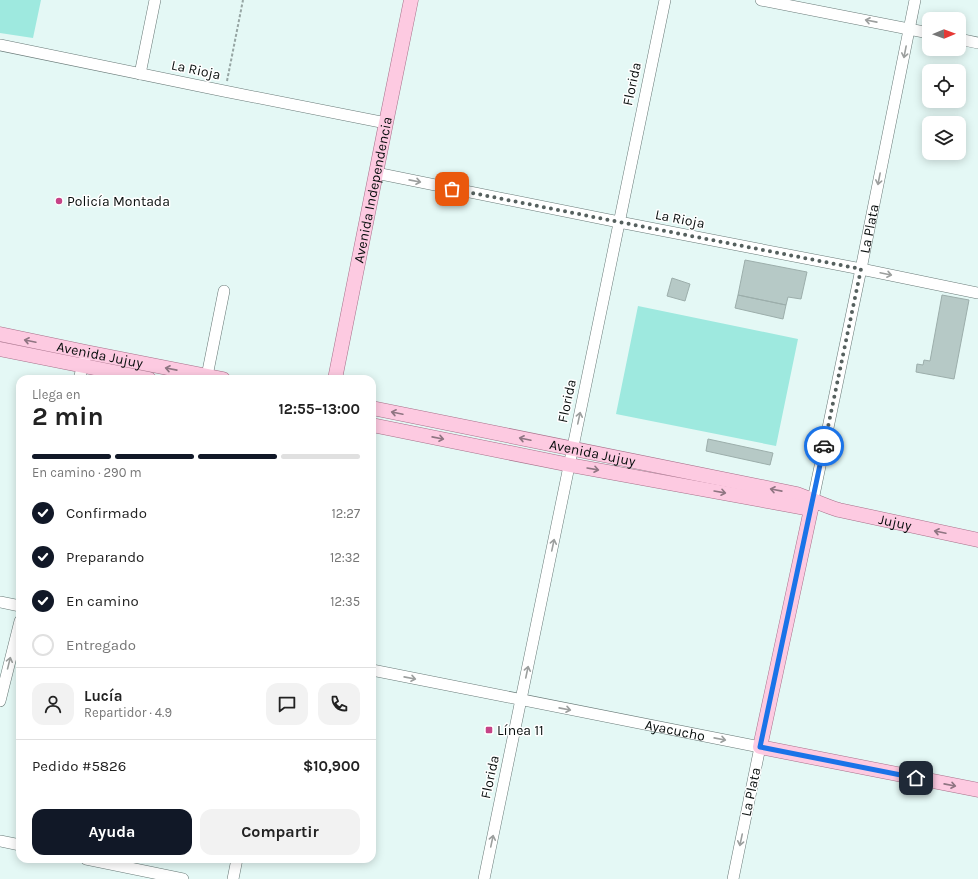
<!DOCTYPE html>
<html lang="es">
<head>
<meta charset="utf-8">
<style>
	:root { --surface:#fff; --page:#f2f2f2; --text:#222; --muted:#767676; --line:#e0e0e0; --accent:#111827 }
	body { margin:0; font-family:Karla,sans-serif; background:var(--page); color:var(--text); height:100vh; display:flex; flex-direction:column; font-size:15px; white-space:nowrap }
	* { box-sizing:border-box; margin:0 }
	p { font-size:13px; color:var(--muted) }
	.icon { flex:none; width:22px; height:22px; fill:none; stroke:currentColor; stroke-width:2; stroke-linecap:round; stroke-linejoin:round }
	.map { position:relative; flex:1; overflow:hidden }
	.drawer { position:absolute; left:16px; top:375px; width:360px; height:488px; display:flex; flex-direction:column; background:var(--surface); border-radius:12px; box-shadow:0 2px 10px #0003 }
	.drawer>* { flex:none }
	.needle { width:26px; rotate:89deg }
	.tools { position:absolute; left:922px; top:12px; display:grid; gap:8px }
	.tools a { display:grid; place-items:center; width:44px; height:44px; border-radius:8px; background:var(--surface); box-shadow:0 2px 10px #0003; font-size:20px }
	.pin { position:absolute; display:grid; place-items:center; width:34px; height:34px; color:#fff; margin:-17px; border-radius:8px; box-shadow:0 2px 6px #0006 }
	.courier { position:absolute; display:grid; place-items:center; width:40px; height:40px; margin:-20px; border:3px solid #1a73e8; border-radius:50%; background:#fff; color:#222; box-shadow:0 1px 5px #0007 }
	.overview em { font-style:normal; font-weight:700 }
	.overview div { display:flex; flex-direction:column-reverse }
	.overview { display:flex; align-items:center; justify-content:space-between; height:68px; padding:0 16px }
	h1 { font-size:26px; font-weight:700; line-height:30px }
	.bar { display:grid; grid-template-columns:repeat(4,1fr); gap:6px 4px; align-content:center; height:48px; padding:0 16px }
	.bar i { height:5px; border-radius:3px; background:var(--line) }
	.bar .on { background:var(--accent) }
	.bar p { grid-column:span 4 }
	.line { display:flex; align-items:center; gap:10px; padding:0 16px; border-top:1px solid var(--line) }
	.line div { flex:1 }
	.round { display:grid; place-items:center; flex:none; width:42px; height:42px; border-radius:12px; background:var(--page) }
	ol { padding:0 16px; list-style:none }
	li { display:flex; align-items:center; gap:12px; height:44px }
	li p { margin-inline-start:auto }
	li .icon { padding:4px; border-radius:50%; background:var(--accent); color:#fff; stroke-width:4 }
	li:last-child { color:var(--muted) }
	li i { width:22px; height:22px; border:2px solid var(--line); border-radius:50% }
	.cta { display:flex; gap:8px; margin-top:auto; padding:8px 16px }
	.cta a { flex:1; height:46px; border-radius:12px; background:var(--accent); color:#fff; font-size:16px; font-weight:700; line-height:46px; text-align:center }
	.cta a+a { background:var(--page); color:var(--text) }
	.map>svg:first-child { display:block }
</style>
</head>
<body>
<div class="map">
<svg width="978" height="879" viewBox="0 0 978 879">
	<rect width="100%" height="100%" fill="#e4f8f5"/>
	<path fill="#9ee9df" d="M0 0H41L33 38 0 33Z
		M638 306 798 339 776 446 616 414Z"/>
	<path fill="#b6c9c6" stroke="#9caeab" d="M745 260 807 272 801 299 788 297 786 305 738 295Z
		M672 278 690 284 685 301 667 296Z
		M738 295 786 305 783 319 735 308Z
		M942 295 969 300 954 379 916 372 917 364 923 365 924 360 930 361Z
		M708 439 773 453 770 465 706 451Z"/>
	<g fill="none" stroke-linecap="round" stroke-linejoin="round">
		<g stroke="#697a78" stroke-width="12">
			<g id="minor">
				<path d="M761 0 929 33"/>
				<path d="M959 39 978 43"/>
				<path d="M0 45 224 91 386 123"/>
				<path d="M140 74 155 0"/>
				<path d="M376 173 619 222 861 269 978 293"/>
				<path d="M207 376 224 291"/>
				<path d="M79 379 85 358"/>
				<path id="s1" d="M813 500 861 269 915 0"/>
				<path d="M0 602 20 606"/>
				<path id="s2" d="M372 670 760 747 733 879"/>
				<path d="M0 701 20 621"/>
				<path d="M0 841 20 845"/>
				<path d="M86 859 183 879"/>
				<path d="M233 879 237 859"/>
				<path d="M484 879 665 0"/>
			</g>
		</g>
		<g stroke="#a7718a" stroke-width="15">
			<g id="major">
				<path id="s3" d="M0 334 86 352 223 379"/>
				<path d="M0 349 149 379"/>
				<path id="s4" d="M335 379 386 123 411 0"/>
				<path id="s5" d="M372 408 797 494C811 499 825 506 839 510L978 540"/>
				<path d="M372 425 570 465 811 509"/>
				<path d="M813 500 760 747 978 790"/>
			</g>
		</g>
		<path stroke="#97a6a4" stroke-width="2" stroke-dasharray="3 2" stroke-linecap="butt" d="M227 81 243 0"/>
		<use href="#minor" stroke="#fff" stroke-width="11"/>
		<use href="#major" stroke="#fdcae1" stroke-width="14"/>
	</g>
	<defs><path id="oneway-shaft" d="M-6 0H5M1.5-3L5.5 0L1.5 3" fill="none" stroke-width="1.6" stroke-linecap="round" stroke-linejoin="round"/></defs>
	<g stroke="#9c9f9e">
		<use href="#oneway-shaft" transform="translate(871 21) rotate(-169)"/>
		<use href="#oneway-shaft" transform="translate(905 52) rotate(101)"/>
		<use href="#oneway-shaft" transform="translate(879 179) rotate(101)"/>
		<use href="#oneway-shaft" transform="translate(415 181) rotate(11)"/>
		<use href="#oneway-shaft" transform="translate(886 274) rotate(12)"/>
		<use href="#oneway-shaft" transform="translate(579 418) rotate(-78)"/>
		<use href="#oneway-shaft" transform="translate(553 545) rotate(-78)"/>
		<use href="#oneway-shaft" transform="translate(9 663) rotate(-76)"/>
		<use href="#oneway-shaft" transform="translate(527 672) rotate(-78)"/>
		<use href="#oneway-shaft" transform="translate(410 678) rotate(11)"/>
		<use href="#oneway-shaft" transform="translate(565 709) rotate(11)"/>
		<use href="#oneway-shaft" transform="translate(720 739) rotate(11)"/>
		<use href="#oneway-shaft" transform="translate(741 840) rotate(102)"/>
		<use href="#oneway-shaft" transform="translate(492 841) rotate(-78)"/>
	</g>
	<g stroke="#8f7582">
		<use href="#oneway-shaft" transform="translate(30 341) rotate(-168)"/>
		<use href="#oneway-shaft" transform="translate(171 369) rotate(-169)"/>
		<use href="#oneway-shaft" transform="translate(397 413) rotate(-168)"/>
		<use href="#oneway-shaft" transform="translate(438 438) rotate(11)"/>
		<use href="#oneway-shaft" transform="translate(525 439) rotate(-168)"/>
		<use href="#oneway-shaft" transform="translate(593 469) rotate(10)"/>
		<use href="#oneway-shaft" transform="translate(776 490) rotate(-169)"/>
		<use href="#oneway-shaft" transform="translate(720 492) rotate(10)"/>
		<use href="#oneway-shaft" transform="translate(940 532) rotate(-168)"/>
		<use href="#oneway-shaft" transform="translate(950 785) rotate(11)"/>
	</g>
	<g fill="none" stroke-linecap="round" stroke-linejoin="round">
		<path stroke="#55605e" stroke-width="4" stroke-dasharray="0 7.2" d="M452 189 619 222 861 269 824 446"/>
		<path stroke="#1a73e8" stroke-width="5" d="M824 446 760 747 916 778"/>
	</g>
	<g fill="#c64387" stroke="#fff" stroke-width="1.5">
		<circle cx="59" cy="201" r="4"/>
		<rect x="485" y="726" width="8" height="8" rx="2"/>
	</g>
	<g text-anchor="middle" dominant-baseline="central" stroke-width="3" stroke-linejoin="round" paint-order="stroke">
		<g font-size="14" fill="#080e0d" stroke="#fff">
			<text transform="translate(196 70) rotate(12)">La Rioja</text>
			<text transform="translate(632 84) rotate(-78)">Florida</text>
			<text stroke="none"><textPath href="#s4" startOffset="193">Avenida Independencia</textPath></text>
			<text transform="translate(680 219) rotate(11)">La Rioja</text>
			<text stroke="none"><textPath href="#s1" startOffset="277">La Plata</textPath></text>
			<text stroke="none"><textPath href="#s3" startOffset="102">Avenida Jujuy</textPath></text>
			<text transform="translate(567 401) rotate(-78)">Florida</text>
			<text stroke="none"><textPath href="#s5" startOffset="225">Avenida Jujuy</textPath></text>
			<text stroke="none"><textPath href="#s5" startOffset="536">Jujuy</textPath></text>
			<text stroke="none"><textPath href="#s2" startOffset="309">Ayacucho</textPath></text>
			<text transform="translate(490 777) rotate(-78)">Florida</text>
			<text transform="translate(751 792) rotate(-78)">La Plata</text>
		</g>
		<g font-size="14" fill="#080e0d" stroke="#fff" text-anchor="start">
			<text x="67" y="201">Policía Montada</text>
			<text x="497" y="730">Línea 11</text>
		</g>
	</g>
</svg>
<div class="tools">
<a><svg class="needle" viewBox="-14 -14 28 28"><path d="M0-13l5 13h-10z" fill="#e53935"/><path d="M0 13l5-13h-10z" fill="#767676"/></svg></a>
<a><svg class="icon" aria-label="locate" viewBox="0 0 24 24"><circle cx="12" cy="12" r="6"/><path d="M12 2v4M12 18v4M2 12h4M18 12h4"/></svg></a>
<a><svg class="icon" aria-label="layers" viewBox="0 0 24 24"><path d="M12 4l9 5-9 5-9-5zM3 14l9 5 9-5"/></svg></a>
</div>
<div class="pin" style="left:452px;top:189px;background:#ea580c"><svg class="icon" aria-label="bag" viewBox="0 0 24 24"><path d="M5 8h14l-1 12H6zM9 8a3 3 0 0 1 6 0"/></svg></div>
<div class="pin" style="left:916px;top:778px;background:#1f2937"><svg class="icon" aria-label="home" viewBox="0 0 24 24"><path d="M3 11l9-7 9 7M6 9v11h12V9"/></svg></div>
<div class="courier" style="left:824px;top:446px"><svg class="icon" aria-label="car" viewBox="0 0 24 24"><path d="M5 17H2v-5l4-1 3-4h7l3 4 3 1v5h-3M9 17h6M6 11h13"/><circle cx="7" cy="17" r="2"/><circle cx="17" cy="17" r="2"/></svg></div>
<section class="drawer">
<div class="overview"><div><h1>2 min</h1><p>Llega en</p></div><em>12:55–13:00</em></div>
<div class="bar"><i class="on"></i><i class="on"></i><i class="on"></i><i></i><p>En camino · 290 m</p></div>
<ol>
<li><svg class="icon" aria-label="check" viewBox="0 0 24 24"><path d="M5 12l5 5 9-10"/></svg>Confirmado<p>12:27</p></li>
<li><svg class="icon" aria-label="check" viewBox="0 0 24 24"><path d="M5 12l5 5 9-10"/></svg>Preparando<p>12:32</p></li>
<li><svg class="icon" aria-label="check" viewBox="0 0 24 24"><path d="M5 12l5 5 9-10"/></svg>En camino<p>12:35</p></li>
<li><i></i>Entregado</li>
</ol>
<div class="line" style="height:72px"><a class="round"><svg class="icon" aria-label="person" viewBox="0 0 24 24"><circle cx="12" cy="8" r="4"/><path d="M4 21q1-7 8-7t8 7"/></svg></a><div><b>Lucía</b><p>Repartidor · 4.9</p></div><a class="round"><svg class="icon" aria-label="chat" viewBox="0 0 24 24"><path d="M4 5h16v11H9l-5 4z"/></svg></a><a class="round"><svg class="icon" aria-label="phone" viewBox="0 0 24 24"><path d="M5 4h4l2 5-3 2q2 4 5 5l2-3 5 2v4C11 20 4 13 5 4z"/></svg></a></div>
<div class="line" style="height:52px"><div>Pedido #5826</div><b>$10,900</b></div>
<div class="cta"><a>Ayuda</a><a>Compartir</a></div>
</section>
</div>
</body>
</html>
